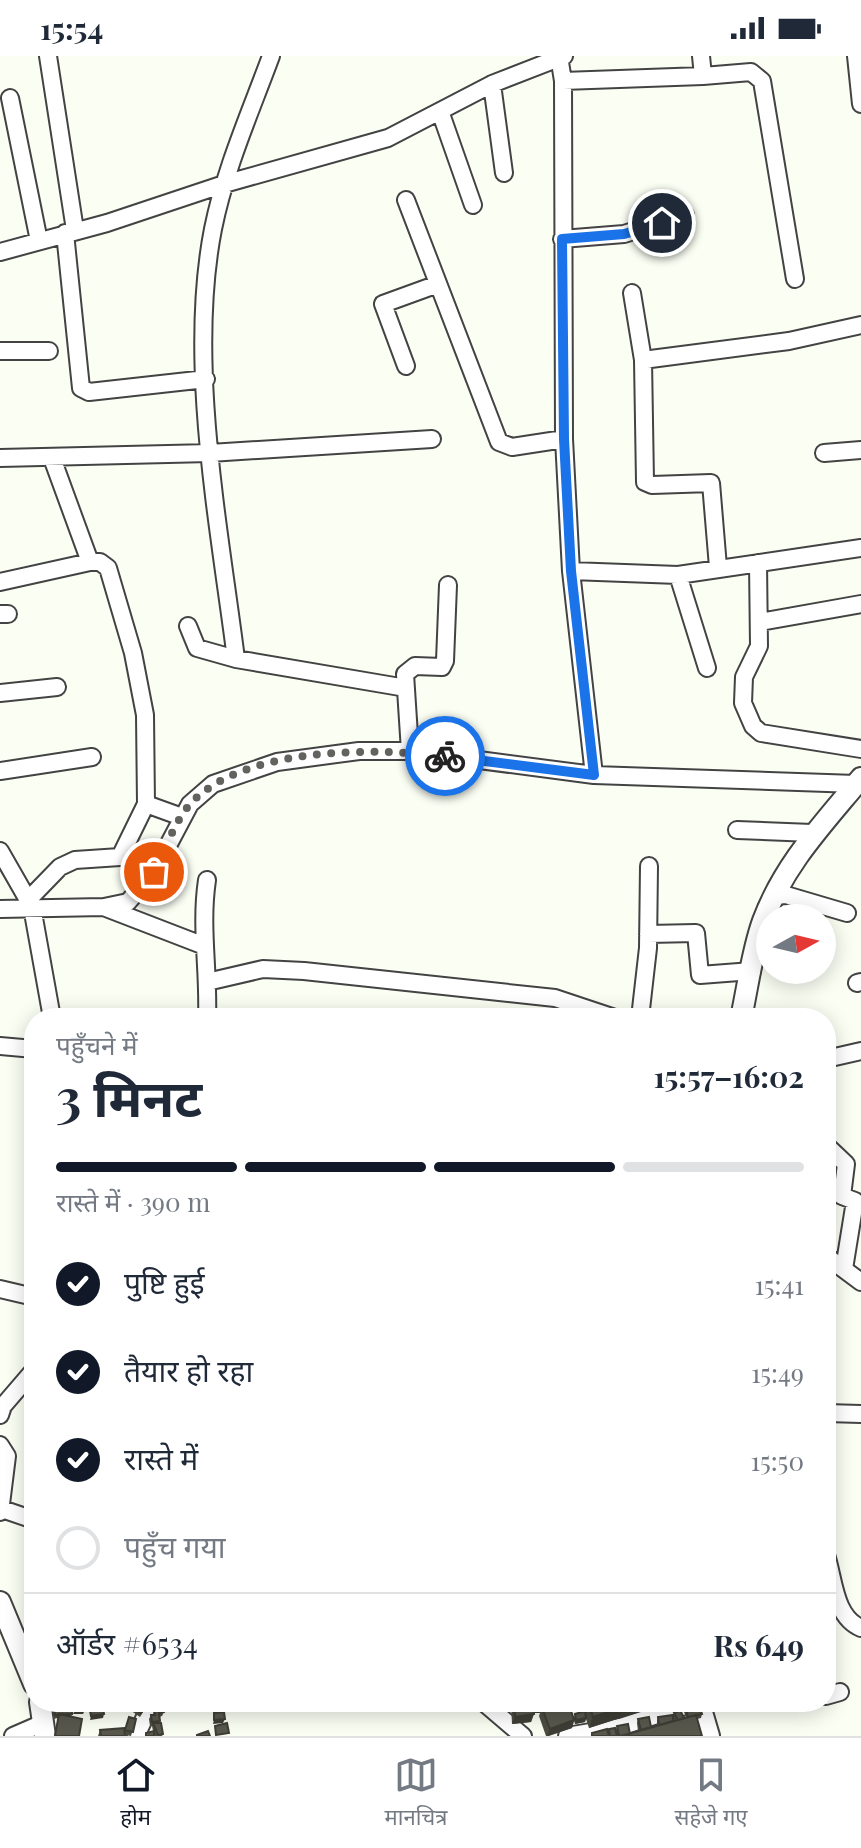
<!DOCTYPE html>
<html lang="hi">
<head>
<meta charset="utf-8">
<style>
	:root { --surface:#fff; --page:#f6f6f7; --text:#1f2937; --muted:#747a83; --line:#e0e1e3; --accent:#111827 }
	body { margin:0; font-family:"Playfair Display","Noto Sans Devanagari",serif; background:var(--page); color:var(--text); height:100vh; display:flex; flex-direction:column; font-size:30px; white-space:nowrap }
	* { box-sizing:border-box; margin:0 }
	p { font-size:26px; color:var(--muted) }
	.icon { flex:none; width:44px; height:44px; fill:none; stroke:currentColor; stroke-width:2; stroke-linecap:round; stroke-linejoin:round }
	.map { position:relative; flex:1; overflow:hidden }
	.drawer { position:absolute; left:24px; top:952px; width:812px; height:704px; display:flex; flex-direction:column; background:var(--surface); border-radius:32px; box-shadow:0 4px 20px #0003 }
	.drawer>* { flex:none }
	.needle { width:52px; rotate:82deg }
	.tools { position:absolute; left:756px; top:848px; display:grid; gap:16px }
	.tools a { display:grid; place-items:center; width:80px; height:80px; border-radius:50%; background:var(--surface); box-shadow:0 4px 20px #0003; font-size:40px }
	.pin { position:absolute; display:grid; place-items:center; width:68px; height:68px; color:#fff; margin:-34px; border:4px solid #fff; border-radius:50%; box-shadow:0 2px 8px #0007 }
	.courier { position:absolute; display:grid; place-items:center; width:80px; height:80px; margin:-40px; border:6px solid #1a73e8; border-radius:50%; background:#fff; color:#222; box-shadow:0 2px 10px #0007 }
	.headline em { font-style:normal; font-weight:700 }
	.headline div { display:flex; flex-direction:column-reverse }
	.headline { display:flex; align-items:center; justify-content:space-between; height:136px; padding:0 32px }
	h1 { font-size:52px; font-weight:700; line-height:60px }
	.bar { display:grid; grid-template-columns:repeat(4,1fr); gap:12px 8px; align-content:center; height:96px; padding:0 32px }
	.bar i { height:10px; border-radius:6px; background:var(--line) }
	.bar .active { background:var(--accent) }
	.bar p { grid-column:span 4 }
	.line { display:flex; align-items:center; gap:20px; padding:0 32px; border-top:2px solid var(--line) }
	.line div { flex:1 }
	ol { padding:0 32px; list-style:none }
	li { display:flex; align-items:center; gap:24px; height:88px }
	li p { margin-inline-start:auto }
	li .icon { padding:8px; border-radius:50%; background:var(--accent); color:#fff; stroke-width:4 }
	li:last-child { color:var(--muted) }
	li i { width:44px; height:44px; border:4px solid var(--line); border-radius:50% }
	.status { display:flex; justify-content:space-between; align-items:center; height:56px; padding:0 40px; background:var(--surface); direction:ltr }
	.status svg { height:22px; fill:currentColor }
	.tab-bar { display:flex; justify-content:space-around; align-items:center; height:112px; border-top:2px solid var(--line); background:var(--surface); font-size:22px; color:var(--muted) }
	.tab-bar a { display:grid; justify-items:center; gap:4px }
	.tab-bar .active { color:var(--accent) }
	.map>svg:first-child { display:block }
</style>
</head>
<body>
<div class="status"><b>15:54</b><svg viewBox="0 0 49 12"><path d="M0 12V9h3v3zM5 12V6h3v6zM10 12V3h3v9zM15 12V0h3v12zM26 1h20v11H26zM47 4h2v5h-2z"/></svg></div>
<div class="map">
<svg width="861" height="1680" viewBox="0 0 861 1680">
	<rect width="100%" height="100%" fill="#fafef3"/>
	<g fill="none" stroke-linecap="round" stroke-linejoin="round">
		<g stroke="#434343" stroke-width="20">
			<path id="minor" d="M48 0 75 174
				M559 0 563 25 564 383 571 515 594 719
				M701 0 703 20 751 16 762 25 795 223
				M856 0 861 48
				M563 25 703 20
				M492 28 504 117
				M10 42 39 185
				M440 55 473 149
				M406 144 499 386 512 391 564 383
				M65 177 81 332 89 336 206 323
				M562 183 624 178 685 159
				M0 196 107 167 224 128 388 82 492 28 564 0
				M632 237 643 304 645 426 652 429 711 427 718 511
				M0 295H49
				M643 304 789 285 861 269
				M406 310 383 248 438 228
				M824 397 861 394
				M0 402 210 397 432 383
				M52 402 90 506
				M758 507 759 590 744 621 743 647 753 670 761 677 861 693
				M571 515 678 519 861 492
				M678 519 707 612
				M0 526 90 506H100L108 512 133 597 145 659 146 748 120 801 75 804 60 811 28 844
				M0 558H8
				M760 566 861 548
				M188 570 197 592 236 603 406 632
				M236 603C219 469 187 306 213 173 225 113 250 57 271 0
				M0 637 57 631
				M410 695 405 618 415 610 442 611 445 605 448 529
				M0 715 92 701
				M146 748 182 761
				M737 774 812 777
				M0 795 32 851 52 962
				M774 840 786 839 847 857
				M106 852 202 889
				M0 853 104 851 128 846 154 816 190 748 213 728 277 706 359 695H410L594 719 856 728
				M648 878 696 877 700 919 752 915
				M207 926 263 913 304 915 555 942 615 962
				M857 927 861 926
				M207 962C209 915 200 871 207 824
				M640 962 648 892 649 810
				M0 990 34 993
				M826 1003 861 995
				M827 1090 846 1108 842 1140 855 1145 844 1213
				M826 1200 861 1226
				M0 1233 34 1241
				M826 1357 861 1358
				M0 1359 3 1350 34 1314
				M0 1389 7 1400 0 1456
				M2 1453 34 1464
				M826 1499C834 1522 834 1561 861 1572
				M826 1640 840 1636
				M483 1646 523 1680
				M13 1680 43 1667
				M136 1680 152 1646
				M567 1680 620 1671 698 1646"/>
		</g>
		<g stroke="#434343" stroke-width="24">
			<path id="tertiary" d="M741 962C748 930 752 895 763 865 784 808 824 767 861 722
				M0 1546 34 1628
				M40 1646 45 1680
				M699 1646 709 1680"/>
		</g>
		<use href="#minor" stroke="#fff" stroke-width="16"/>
		<use href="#tertiary" stroke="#fff" stroke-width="20"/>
	</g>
	<path fill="#4c4c42" d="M54 1646H70L69 1649 72 1658 71 1661 79 1680H54L58 1662 53 1663V1653L54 1649H66Z
		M505 1646H542V1652L553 1648 544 1649V1646H572H568L574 1662 575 1658 584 1656 582 1651 581 1654 574 1656V1646H583V1650L584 1646H662L661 1649 589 1672 586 1663 585 1666 575 1668 574 1665 572 1672 549 1680H546L539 1660 540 1657H534L531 1666 512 1668 511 1649 505 1650Z
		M148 1648 140 1661 130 1654 131 1651Z
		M154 1651 164 1656 162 1660 159 1661V1667L163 1678 162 1680H155L154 1677V1680H145L146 1677 153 1675 152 1670H150L149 1663 151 1659H153Z
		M686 1653 702 1658 701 1662 697 1663 702 1680H617L616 1674 617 1670 630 1678 638 1675 637 1667 638 1663 651 1671 657 1670V1665L658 1661 673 1665H675L673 1661 674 1657 684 1662 686 1661 684 1656Z
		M136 1663 131 1680 125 1679V1680H98L100 1674 125 1675Z"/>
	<path fill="#3e3e36" d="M492 1646H504L503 1648 490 1650Z
		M545 1646H572L544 1649Z
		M639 1646H662L661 1649 589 1672 593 1661Z
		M583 1651 581 1654 574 1656 575 1652Z
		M535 1653H542L540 1657H533Z
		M75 1654H85L83 1658H73Z
		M104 1658 103 1662 90 1664 91 1660Z
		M534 1658 531 1666 512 1668 515 1661Z
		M586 1662 585 1666 575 1668 576 1664Z
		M225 1663 223 1667 213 1668 214 1664Z
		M574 1664 572 1672 547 1680 550 1673Z"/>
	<path fill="#58584d" stroke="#3e3e36" stroke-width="2" d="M75 1646H85V1654H75Z
		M109 1646H114V1652H109Z
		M134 1646H144L148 1648 141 1657 131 1651Z
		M514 1646H532L534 1658 515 1661Z
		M534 1646H542V1653H535Z
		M559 1646H568L574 1664 550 1673 542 1652Z
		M575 1646H583V1651L575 1652Z
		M588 1646H639L593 1661Z
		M102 1647 104 1658 91 1660 89 1649Z
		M699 1648 702 1658 688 1661 686 1653Z
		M54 1649H72V1658L55 1659Z
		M163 1650 164 1656 159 1657 160 1665 152 1666 151 1659H155L154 1651Z
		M680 1654 684 1662 678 1664 674 1657Z
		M585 1655 586 1662 576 1664 575 1658Z
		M224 1656 225 1663 214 1664V1657Z
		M59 1658 82 1663 79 1680H55Z
		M673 1659V1665L659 1669 658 1661Z
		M696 1659 702 1680H621Z
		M129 1661 136 1663 133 1676 125 1674Z
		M649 1661 651 1671 641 1674 638 1663Z
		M153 1667H161L163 1678 158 1679Z
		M227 1667 229 1677 216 1679 215 1670Z
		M628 1668 630 1678 619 1680 617 1670Z
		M124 1672 125 1680H101L100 1674Z
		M615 1672 617 1680H610L609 1673Z
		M607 1673 609 1680H592V1677Z
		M154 1675V1680H146V1677Z
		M208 1675 210 1680H197V1679Z"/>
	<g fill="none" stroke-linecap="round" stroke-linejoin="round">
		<path stroke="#62635f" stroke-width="8" stroke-dasharray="0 14.4" d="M154 816C165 794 175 764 192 746 247 690 374 692 445 700"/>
		<path stroke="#1a73e8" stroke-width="10" d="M445 700 594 719 571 515 564 383 562 183 624 178 662 167"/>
	</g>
</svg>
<div class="tools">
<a><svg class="needle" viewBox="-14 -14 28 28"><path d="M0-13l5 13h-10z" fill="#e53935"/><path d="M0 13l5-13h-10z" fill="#747a83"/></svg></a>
</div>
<div class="pin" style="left:154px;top:816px;background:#ea580c"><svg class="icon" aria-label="bag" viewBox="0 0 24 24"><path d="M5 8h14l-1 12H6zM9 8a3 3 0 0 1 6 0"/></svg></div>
<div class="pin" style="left:662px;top:167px;background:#1f2937"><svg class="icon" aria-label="home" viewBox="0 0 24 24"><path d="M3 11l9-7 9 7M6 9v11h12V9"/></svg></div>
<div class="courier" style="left:445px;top:700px"><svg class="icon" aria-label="bike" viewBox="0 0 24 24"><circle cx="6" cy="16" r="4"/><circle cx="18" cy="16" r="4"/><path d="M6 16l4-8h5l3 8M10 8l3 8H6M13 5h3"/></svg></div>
<section class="drawer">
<div class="headline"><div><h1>3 मिनट</h1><p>पहुँचने में</p></div><em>15:57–16:02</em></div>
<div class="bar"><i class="active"></i><i class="active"></i><i class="active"></i><i></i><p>रास्ते में · 390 m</p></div>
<ol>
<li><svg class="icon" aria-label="check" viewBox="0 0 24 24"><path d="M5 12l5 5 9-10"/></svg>पुष्टि हुई<p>15:41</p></li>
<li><svg class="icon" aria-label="check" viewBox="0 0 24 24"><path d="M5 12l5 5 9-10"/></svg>तैयार हो रहा<p>15:49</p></li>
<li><svg class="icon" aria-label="check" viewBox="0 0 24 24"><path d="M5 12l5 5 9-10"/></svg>रास्ते में<p>15:50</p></li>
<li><i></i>पहुँच गया</li>
</ol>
<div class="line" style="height:104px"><div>ऑर्डर #6534</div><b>Rs 649</b></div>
</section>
</div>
<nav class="tab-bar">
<a class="active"><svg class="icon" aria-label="home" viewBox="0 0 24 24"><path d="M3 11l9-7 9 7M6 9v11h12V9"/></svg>होम</a>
<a><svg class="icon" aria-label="map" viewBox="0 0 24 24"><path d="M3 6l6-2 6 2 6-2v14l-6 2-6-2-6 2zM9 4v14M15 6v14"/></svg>मानचित्र</a>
<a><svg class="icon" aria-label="saved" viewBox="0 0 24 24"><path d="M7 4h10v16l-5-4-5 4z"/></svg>सहेजे गए</a>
</nav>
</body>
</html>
